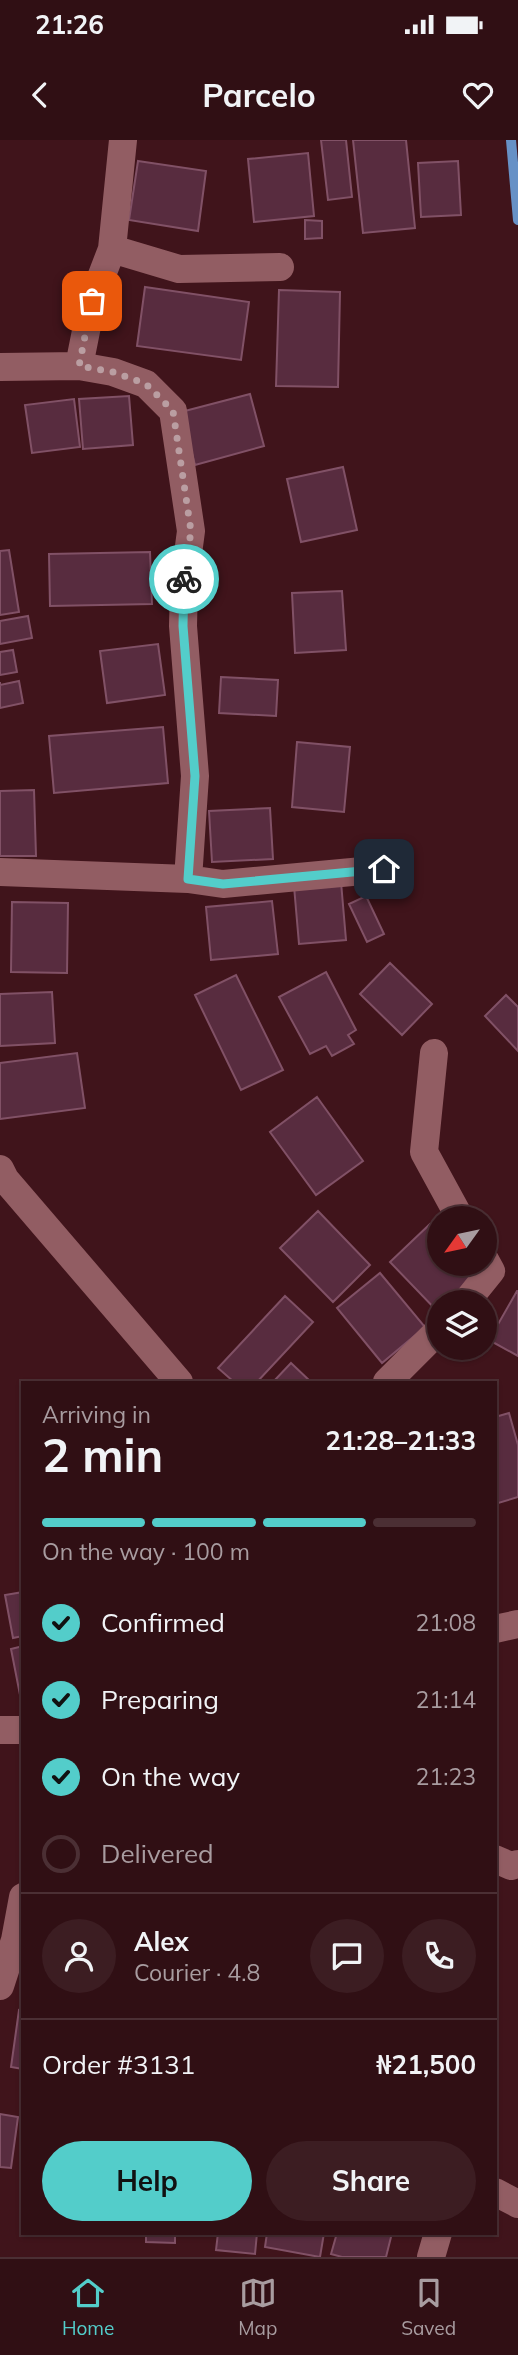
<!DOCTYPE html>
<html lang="en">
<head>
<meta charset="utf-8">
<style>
	:root { --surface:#300f14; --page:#3c1d22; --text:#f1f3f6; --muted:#a89ca0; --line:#4b2f34; --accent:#53cdca }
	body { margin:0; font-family:Mulish,sans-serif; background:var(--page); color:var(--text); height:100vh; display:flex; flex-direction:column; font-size:26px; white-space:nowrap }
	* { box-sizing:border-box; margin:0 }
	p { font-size:23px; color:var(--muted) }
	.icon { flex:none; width:38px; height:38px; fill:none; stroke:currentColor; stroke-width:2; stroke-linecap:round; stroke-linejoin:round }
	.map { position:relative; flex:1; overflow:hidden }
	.details { position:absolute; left:21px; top:1241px; width:476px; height:854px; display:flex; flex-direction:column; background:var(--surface); border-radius:0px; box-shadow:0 2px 5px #0004,0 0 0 2px var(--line) }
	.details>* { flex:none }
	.needle { width:46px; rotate:237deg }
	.tools { position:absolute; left:427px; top:1066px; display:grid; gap:14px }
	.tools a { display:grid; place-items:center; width:70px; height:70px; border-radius:50%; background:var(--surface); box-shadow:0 2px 5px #0004,0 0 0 2px var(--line); font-size:35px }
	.pin { position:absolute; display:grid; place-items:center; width:60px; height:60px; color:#fff; margin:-30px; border-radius:14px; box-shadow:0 4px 10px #0006 }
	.courier { position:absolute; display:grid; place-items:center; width:70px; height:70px; margin:-35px; border:5px solid #53cdca; border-radius:50%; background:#fff; color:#222; box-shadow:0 2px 9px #0007 }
	.overview em { font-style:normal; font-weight:700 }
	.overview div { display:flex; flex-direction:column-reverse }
	.overview { display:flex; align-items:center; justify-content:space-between; height:119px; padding:0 21px }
	h1 { font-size:46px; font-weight:700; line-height:52px }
	.bar { display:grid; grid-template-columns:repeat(4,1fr); gap:10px 7px; align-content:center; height:84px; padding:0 21px }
	.bar i { height:9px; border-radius:5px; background:var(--line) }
	.bar .on { background:var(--accent) }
	.bar p { grid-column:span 4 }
	.line { display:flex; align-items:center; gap:18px; padding:0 21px; border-top:2px solid var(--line) }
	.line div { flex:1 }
	.round { display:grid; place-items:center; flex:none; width:74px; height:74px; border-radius:37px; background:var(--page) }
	ol { padding:0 21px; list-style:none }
	li { display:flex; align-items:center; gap:21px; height:77px }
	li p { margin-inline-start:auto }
	li .icon { padding:7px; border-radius:50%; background:var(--accent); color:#111; stroke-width:4 }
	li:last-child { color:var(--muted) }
	li i { width:38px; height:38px; border:4px solid var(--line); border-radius:50% }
	.primary-button { display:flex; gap:14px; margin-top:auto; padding:14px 21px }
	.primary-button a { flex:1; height:80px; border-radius:42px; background:var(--accent); color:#111; font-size:28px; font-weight:700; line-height:80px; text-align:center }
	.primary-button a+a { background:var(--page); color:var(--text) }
	.status { display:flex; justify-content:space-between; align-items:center; height:49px; padding:0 35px; background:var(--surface); direction:ltr }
	.status svg { height:19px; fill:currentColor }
	header { display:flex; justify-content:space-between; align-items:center; height:91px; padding:0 21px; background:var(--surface); font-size:32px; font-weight:700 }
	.tab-bar { display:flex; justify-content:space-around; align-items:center; height:98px; border-top:2px solid var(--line); background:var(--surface); font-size:19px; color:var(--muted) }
	.tab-bar a { display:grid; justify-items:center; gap:4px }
	.tab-bar .on { color:var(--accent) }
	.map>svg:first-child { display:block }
</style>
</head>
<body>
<div class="status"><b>21:26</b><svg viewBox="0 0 49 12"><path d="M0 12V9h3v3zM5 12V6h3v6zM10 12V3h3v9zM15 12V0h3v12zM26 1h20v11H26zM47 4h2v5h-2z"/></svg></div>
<header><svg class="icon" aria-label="back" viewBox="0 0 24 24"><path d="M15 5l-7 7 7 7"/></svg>Parcelo<svg class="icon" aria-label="heart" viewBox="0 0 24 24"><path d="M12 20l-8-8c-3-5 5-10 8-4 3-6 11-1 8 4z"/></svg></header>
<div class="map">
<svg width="518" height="2117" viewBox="0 0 518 2117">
	<rect width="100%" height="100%" fill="#40141b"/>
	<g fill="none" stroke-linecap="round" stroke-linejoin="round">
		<path stroke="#6791c6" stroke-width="10" d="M511 0 518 80"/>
	</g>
	<path fill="#582c3f" stroke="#815166" stroke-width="2" d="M321 0H346L352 57 328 60Z
		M353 0H406L415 88 363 93Z
		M308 13 314 76 254 82 248 19Z
		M138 21 206 31 198 91 129 80Z
		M458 21 461 75 421 77 418 23Z
		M305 80 322 81V98L305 99Z
		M145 147 249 162 241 220 137 206Z
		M279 150 340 152 338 247 276 246Z
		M250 254 264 306 195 325 181 272Z
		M129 256 133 305 83 309 79 259Z
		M74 259 80 307 32 313 25 265Z
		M343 327 357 390 301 402 287 339Z
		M9 410 19 472 0 475V411Z
		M150 412 152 464 50 466 49 414Z
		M342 451 346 510 295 513 292 453Z
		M28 476 32 498 0 504V481Z
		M158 504 165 555 107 563 100 511Z
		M13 510 17 532 0 535V512Z
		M221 537 278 540 276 576 219 573Z
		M19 541 23 563 0 568V542V545Z
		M163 587 168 643 54 653 49 596Z
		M297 602 350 607 344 672 292 667Z
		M34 650 36 716H0V651Z
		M270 668 273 719 212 722 209 671Z
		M341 742 346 800 299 804 294 746Z
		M366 756 384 794 367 802 349 764Z
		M272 761 278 814 211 820 206 767Z
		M12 762 68 763 67 833 11 832Z
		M390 823 432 864 402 895 360 854Z
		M326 832 356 890 348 895 354 904 332 916 326 906 310 914 279 857Z
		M236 835 283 930 241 950 195 855Z
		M52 852 55 903 0 906V854Z
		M506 855 518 867V911L485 876Z
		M77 913 85 968 0 979V923Z
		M317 957 363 1021 316 1055 270 992Z
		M318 1071 370 1125 333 1162 280 1108Z
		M430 1084 439 1094V1124H468L478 1135 450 1162H439V1173L390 1122Z
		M380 1133 425 1187 382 1223 337 1168Z
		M517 1151H518V1216L489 1200Z
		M285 1156 313 1182 257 1242H234L218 1228Z
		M291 1223 311 1242H273Z
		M509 1273 518 1305V1357L495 1364V1277Z
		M23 1452V1496L13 1498 5 1455Z
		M23 1506V1560H21L11 1509Z
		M19 1870 23 1871V1929L11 1927Z
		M0 1974 18 1977 11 2028 0 2027Z
		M146 2093H175V2103L146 2102Z
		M218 2093H257L255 2114 216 2110Z
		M267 2093H324L320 2117 265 2107Z
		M337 2093H392L386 2117H342L331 2114Z"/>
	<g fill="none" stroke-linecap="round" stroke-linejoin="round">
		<path stroke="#925d63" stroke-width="28" d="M112 109 179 129 280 127
			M79 226 92 161 112 109 123 0
			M0 227 79 226 113 232 146 244 173 271 191 391 184 444 183 486 195 636 188 739
			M0 732 188 739 223 744 384 729
			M434 913 424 1012 460 1078
			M0 1029 5 1039 179 1242
			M466 1162 491 1131 485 1120
			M387 1242 439 1190
			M495 1489 518 1484
			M0 1590H23
			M495 1719 511 1726 518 1724
			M0 1846 15 1800 23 1757
			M495 2052 518 2064
			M431 2117 438 2093"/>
	</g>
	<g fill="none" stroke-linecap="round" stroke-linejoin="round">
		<path stroke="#ba9ea2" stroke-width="7" stroke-dasharray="0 12.6" d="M92 161 79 226 113 232 146 244 173 271 191 391 184 439"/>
		<path stroke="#53cdca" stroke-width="9" d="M184 439 183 486 195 636 188 739 223 744 384 729"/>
	</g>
</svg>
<div class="tools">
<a><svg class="needle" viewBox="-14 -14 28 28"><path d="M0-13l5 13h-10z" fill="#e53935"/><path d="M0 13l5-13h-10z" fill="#a89ca0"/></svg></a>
<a><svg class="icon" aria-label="layers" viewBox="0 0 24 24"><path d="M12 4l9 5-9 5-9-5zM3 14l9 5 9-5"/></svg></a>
</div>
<div class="pin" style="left:92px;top:161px;background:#ea580c"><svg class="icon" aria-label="bag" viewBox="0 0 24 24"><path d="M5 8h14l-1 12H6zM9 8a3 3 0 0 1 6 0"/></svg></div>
<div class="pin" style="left:384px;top:729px;background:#1f2937"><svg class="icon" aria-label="home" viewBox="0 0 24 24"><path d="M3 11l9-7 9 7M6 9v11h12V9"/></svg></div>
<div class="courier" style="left:184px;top:439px"><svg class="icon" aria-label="bike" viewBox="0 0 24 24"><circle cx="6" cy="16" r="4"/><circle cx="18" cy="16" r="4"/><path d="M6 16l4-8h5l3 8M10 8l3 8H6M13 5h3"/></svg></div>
<section class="details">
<div class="overview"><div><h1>2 min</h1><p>Arriving in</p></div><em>21:28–21:33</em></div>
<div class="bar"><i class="on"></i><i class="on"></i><i class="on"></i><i></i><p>On the way · 100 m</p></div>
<ol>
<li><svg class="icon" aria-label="check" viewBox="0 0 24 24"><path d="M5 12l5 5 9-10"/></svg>Confirmed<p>21:08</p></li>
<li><svg class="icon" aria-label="check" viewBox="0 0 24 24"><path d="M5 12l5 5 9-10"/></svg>Preparing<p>21:14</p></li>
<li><svg class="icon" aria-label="check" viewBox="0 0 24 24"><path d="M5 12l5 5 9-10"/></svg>On the way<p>21:23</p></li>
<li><i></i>Delivered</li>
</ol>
<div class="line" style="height:126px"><a class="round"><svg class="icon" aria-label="person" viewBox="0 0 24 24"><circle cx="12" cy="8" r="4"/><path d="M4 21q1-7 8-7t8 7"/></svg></a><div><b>Alex</b><p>Courier · 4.8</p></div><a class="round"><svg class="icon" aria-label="chat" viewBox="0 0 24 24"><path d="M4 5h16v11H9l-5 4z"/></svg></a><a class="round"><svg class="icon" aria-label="phone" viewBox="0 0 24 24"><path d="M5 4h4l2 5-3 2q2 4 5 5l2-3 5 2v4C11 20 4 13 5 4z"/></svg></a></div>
<div class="line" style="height:91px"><div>Order #3131</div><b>₦21,500</b></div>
<div class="primary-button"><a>Help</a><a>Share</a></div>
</section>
</div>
<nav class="tab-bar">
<a class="on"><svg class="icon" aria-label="home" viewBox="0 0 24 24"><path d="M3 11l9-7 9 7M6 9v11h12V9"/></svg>Home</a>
<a><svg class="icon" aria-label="map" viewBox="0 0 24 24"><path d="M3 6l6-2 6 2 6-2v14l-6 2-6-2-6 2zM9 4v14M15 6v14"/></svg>Map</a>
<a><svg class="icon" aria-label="saved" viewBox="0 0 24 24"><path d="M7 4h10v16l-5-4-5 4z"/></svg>Saved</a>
</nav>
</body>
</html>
